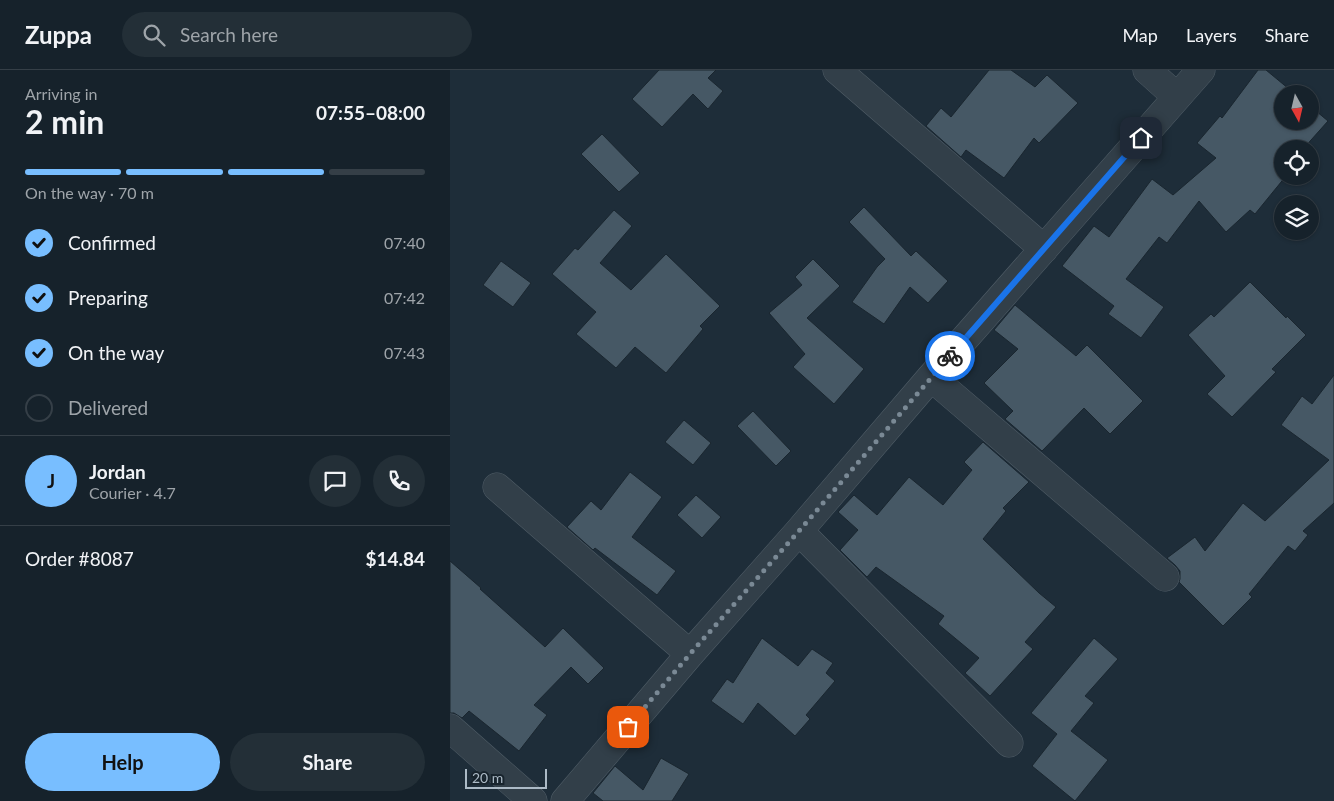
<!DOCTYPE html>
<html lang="en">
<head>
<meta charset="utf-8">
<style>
	:root { --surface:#16222b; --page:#232f37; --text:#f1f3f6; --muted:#9ea4a9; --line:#353f47; --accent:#78beff }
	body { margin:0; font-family:Lato,sans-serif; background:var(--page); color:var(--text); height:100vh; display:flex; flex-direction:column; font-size:19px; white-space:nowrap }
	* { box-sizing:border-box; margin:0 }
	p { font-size:16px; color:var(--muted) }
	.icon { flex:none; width:28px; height:28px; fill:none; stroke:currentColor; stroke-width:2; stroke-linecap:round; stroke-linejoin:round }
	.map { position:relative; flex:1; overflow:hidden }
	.drawer { display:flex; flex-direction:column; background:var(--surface); width:450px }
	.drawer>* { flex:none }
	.needle { width:32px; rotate:172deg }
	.controls { position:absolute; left:824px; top:15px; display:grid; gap:10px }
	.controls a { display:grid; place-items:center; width:45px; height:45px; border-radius:50%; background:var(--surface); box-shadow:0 1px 4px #0004,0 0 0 1px var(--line); font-size:25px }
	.scale { position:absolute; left:15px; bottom:12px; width:82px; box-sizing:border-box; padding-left:5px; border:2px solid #acbac6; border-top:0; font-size:14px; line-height:18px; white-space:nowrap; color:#acbac6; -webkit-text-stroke:4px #18242d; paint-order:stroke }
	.pin { position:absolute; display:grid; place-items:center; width:42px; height:42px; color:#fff; margin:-21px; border-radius:10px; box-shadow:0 2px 8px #0006 }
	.courier { position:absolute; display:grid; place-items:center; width:50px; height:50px; margin:-25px; border:4px solid #1a73e8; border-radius:50%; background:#fff; color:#222; box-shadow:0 1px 6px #0007 }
	.summary em { font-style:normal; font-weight:700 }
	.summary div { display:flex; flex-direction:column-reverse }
	.summary { display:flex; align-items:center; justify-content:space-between; height:85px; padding:0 25px }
	h1 { font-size:32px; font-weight:700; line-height:38px }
	.bar { display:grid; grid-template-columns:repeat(4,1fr); gap:8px 5px; align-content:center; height:60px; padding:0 25px }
	.bar i { height:6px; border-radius:4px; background:var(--line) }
	.bar .active { background:var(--accent) }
	.bar p { grid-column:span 4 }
	.line { display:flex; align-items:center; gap:12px; padding:0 25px; border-top:1px solid var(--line) }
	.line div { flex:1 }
	.round { display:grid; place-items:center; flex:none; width:52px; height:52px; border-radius:26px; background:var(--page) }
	ol { padding:0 25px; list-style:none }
	li { display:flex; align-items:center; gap:15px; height:55px }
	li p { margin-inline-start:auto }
	li .icon { padding:5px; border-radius:50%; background:var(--accent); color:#111; stroke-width:4 }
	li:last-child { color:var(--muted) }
	li i { width:28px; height:28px; border:2px solid var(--line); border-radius:50% }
	.primary-button { display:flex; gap:10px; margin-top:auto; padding:10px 25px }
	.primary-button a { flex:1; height:58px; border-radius:30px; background:var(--accent); color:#111; font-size:20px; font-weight:700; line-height:58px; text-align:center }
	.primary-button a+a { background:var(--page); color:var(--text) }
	header { display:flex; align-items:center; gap:30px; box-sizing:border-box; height:70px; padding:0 25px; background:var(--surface); border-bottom:1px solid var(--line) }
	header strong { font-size:24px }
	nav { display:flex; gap:28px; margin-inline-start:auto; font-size:18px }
	.search { width:350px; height:45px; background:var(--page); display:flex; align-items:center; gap:12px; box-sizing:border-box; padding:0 18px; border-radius:28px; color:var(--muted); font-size:19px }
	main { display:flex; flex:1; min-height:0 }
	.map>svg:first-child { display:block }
</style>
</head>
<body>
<header>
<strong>Zuppa</strong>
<div class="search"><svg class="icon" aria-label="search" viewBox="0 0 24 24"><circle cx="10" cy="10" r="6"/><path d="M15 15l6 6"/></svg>Search here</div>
<nav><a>Map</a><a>Layers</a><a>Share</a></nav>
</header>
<main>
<section class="drawer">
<div class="summary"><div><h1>2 min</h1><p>Arriving in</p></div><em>07:55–08:00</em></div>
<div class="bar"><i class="active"></i><i class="active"></i><i class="active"></i><i></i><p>On the way · 70 m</p></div>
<ol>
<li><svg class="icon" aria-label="check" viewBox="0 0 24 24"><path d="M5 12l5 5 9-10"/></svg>Confirmed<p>07:40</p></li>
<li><svg class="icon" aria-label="check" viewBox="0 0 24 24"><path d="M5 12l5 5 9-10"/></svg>Preparing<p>07:42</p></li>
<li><svg class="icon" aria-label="check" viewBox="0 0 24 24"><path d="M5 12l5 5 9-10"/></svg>On the way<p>07:43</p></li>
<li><i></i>Delivered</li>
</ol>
<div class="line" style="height:90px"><b class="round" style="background:var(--accent);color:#111">J</b><div><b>Jordan</b><p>Courier · 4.7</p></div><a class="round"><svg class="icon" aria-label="chat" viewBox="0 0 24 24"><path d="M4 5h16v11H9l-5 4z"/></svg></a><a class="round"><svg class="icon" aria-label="phone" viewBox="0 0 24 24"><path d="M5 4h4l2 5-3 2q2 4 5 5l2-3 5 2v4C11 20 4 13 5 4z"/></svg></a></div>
<div class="line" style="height:65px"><div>Order #8087</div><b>$14.84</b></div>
<div class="primary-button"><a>Help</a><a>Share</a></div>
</section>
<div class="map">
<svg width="884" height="731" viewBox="0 0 884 731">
	<rect width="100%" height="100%" fill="#1e2d39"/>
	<path fill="#465865" stroke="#1a262f" d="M209 0H266L258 8 273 21 258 39 243 24 212 57 182 29Z
		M539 0H561L585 17 597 5 628 33 589 73 584 68 554 108 516 80 511 87 476 56 491 38 501 47Z
		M808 0H816L845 24H832V51H860V36L878 51 853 79H832V102L829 106H836L805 144 800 140 776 162 749 131 717 173 709 167 676 209 714 237 691 268 658 244 664 236 612 196 644 156 659 167 702 109 723 125 766 88 747 73 770 46 772 48Z
		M152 64 190 103 169 122 131 84Z
		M414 137 461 186 466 181 498 211 478 233 460 217 434 254 402 232 427 197 435 189 399 152Z
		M164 140 182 156 150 193 181 220 216 184 270 236 250 256 253 259 216 303 185 277 166 298 126 264 146 242 102 204 125 178 128 180Z
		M363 189 390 216 357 248 414 299 384 334 343 297 355 284 319 243 352 215 345 207Z
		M51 191 81 213 63 237 33 215Z
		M800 212 836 248 837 246 856 265 822 299 826 302 782 347 757 324 775 306 738 265 761 244 764 247Z
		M565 235 626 286 637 275 693 331 660 364 634 338 592 381 555 349 563 341 534 313 568 279 544 260Z
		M884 305V433L853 461 858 465 845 481 838 476 799 524 802 527 773 556 729 512 730 509V501L725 495 717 488 745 467 755 481 793 433 815 451 879 390 831 355 852 326 862 334Z
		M303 341 341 381 326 396 287 356Z
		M234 350 261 373 243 395 215 372Z
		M533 372 579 412 553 438 556 441 533 469 589 523 606 537 575 572 583 579 540 626 515 603 529 588 488 554 494 546 426 497 417 507 390 480 408 460 388 442 404 425 427 445 459 407 493 435 522 400 514 392Z
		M180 402 212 427 182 467 226 501 207 525 145 478 143 480 117 457 141 431 151 440Z
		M246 425 271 447 252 468 227 445Z
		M0 491 31 518 30 519 95 577 113 558 154 598 138 614 121 597 84 635 97 645 69 681 19 641 12 648 4 643H0Z
		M312 568 348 596 362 579 383 593 376 603 385 611 356 645 360 649 345 666 308 633 293 654 261 631 277 609 283 613Z
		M644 568 668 589 635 626 644 633 621 661 658 690 625 731 582 696 607 664 581 643Z
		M211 688 239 704 222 731H153L143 723 165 696 193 720Z"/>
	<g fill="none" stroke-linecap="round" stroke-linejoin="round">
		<g stroke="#505d67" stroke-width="29">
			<path id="minor" d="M387 0 594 179
				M697 0 727 27
				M481 307 715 507
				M47 417 240 584
				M349 461 559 673
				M0 658 83 731
				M115 731 240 584 349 461 481 307 751 0"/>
		</g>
		<use href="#minor" stroke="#323f49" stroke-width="28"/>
	</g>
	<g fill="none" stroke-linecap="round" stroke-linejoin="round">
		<path stroke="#7a8995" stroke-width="5" stroke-dasharray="0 9" d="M178 657 240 584 349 461 500 286"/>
		<path stroke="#1a73e8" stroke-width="6" d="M500 286 691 68"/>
	</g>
</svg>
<div class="controls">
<a><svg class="needle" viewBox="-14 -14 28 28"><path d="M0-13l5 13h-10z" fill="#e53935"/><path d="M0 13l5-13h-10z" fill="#9ea4a9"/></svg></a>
<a><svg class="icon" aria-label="locate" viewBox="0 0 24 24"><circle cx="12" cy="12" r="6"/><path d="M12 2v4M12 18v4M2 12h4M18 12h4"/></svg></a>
<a><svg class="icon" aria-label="layers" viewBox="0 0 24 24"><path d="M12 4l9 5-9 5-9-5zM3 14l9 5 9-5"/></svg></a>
</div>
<div class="scale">20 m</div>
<div class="pin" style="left:178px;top:657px;background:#ea580c"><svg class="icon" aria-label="bag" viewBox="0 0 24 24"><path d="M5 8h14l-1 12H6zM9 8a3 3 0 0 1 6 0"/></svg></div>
<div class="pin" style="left:691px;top:68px;background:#1f2937"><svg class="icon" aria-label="home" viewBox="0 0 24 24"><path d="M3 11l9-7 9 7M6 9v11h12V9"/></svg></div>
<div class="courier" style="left:500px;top:286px"><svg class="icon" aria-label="bike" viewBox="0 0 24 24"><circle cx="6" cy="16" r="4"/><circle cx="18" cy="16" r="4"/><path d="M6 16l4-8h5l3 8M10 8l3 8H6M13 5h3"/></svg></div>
</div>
</main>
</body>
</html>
